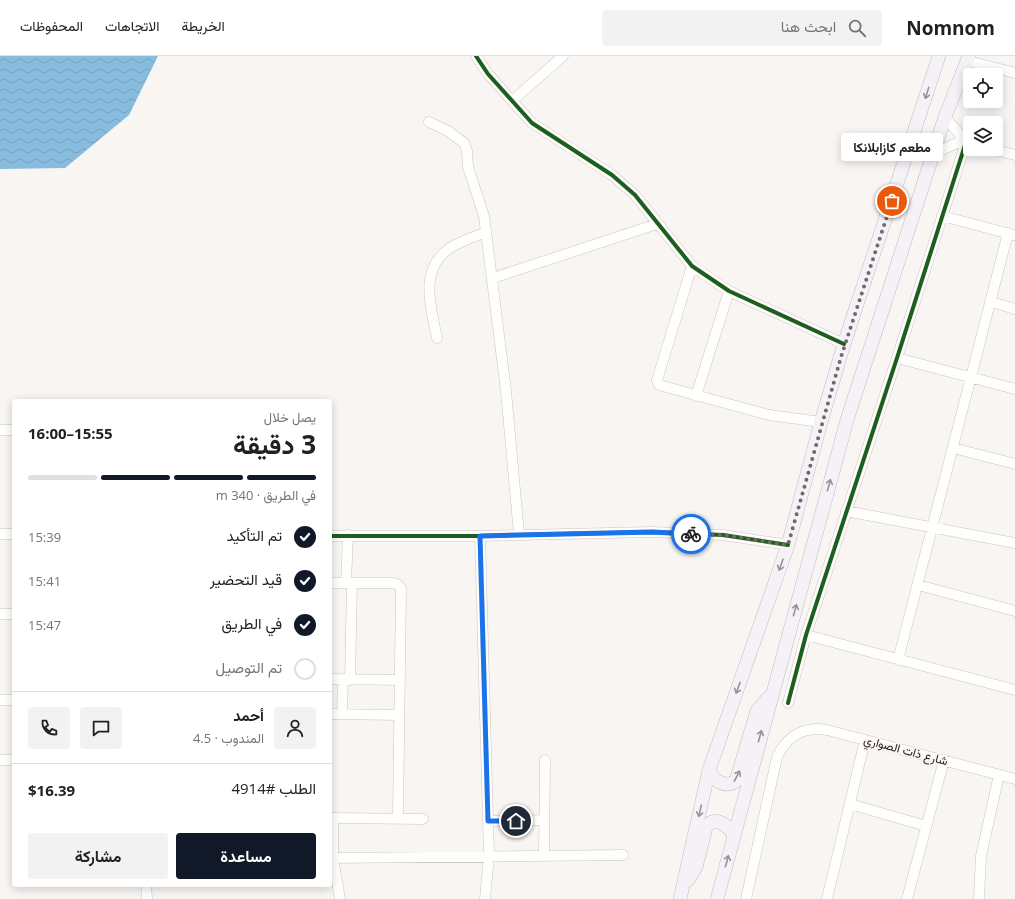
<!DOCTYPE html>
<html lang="ar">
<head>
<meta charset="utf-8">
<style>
	:root { --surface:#fff; --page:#f2f2f2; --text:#202124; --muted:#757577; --line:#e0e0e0; --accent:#111827 }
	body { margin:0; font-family:"Open Sans",Vazirmatn,sans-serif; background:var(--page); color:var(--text); direction:rtl; height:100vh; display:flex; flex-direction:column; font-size:15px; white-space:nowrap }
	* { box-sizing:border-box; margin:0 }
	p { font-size:13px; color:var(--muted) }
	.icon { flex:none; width:22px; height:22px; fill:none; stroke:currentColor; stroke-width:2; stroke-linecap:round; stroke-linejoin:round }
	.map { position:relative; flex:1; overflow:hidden; direction:ltr }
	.details { position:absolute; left:12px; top:343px; width:320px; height:488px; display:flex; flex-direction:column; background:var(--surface); border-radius:4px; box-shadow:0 2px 10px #0003; direction:rtl }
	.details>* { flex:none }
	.controls { position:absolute; left:963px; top:12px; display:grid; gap:8px }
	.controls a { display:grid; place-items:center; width:40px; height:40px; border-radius:4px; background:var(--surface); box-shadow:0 2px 10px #0003; font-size:20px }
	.pin { position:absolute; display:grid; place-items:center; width:34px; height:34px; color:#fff; margin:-17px; border:2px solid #fff; border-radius:50%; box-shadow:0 1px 4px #0007 }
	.courier { position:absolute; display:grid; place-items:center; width:40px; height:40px; margin:-20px; border:3px solid #1a73e8; border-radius:50%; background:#fff; color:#222; box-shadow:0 1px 5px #0007 }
	.bubble { position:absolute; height:28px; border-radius:4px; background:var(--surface); box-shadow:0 2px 10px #0003; font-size:13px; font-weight:700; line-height:28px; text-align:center; direction:rtl }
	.headline em { font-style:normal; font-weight:700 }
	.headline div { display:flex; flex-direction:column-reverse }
	.headline { display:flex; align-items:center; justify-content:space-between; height:68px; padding:0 16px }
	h1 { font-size:26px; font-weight:700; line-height:30px }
	.bar { display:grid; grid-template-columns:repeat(4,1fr); gap:6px 4px; align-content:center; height:48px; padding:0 16px }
	.bar i { height:5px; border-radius:3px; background:var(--line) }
	.bar .on { background:var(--accent) }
	.bar p { grid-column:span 4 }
	.line { display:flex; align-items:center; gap:10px; padding:0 16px; border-top:1px solid var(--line) }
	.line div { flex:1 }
	.round { display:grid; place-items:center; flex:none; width:42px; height:42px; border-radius:4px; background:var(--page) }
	ol { padding:0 16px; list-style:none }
	li { display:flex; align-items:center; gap:12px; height:44px }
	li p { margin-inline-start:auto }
	li .icon { padding:4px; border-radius:50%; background:var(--accent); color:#fff; stroke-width:4 }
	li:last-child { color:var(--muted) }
	li i { width:22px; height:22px; border:2px solid var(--line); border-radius:50% }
	.cta { display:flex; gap:8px; margin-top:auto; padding:8px 16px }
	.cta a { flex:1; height:46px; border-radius:4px; background:var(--accent); color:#fff; font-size:16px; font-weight:700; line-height:46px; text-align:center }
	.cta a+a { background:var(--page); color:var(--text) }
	header { display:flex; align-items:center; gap:24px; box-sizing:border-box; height:56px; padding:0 20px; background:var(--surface); border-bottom:1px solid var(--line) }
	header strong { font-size:19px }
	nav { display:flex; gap:22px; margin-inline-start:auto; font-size:14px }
	.search { width:280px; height:36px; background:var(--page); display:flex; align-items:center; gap:10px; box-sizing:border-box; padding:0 14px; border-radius:4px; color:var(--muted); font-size:15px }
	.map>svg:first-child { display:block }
</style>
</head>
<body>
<header>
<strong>Nomnom</strong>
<div class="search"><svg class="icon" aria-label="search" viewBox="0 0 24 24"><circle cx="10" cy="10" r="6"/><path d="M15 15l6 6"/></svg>ابحث هنا</div>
<nav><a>الخريطة</a><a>الاتجاهات</a><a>المحفوظات</a></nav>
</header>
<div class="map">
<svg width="1015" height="843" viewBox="0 0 1015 843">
	<defs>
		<pattern id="water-waves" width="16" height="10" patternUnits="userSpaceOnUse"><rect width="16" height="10" fill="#88bcde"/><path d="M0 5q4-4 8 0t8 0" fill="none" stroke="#75a1be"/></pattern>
	</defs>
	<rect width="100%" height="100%" fill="#f9f5f3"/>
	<path fill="url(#water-waves)" d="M0 0H158L129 59 65 112 0 113Z"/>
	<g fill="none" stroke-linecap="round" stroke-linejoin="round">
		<g stroke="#cac5c2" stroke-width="11">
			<path id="minor" d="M476 0 488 18 532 67 612 119 635 139 692 210 729 235 844 288
				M968 5 1015 17
				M512 45 563 0
				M945 61 966 86
				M429 66 448 75 464 87 467 95 468 111 484 160 506 335 519 478
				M992 93 1015 99
				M933 98 957 87H970
				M942 160 1014 179
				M692 210 657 324 659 329 769 359 821 366
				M493 222 657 168
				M991 246 1015 253
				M437 282C431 251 418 214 450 192 461 185 474 181 486 176
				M897 302 1015 333
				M696 340 729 235
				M0 374H14
				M953 392 1015 408
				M846 455 1015 487
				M0 478H14
				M330 480H480L652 476 723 479 788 489
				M480 480 489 800 485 843
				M330 527H391L397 528 401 532 398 762
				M346 527 348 479
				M918 529 1015 555
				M0 558H14
				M806 579 1015 634
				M898 604 1008 177
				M330 623 400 624
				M350 624 352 527
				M0 644H14
				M788 647 806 579 897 302 966 86
				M330 658 399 659
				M342 658 343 624
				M0 704H14
				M850 748 926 770
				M330 762 423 763
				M333 762V802L340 843
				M488 765 544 764
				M544 800 545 704
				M330 802 623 799
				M146 829 147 843
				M746 843 777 701C787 680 804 670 827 674L1015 723
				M827 843 865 684
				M907 843 944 704
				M979 843 981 800 999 719"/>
		</g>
		<g stroke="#c0bac2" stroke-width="14">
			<path id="major" d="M709 714C713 724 725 733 736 725L757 655 769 641
				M688 824 696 811 706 771C715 758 729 770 734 780
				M680 843 709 714 788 489 821 366 844 288 939 0
				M717 843 847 364 945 61 969 0"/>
		</g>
		<use href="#minor" stroke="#fefefd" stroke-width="10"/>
		<use href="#major" stroke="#f4f2f6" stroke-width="13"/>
		<g stroke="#fcf4f0" stroke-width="6">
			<path id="cycleway" d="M476 0 488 18 532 67 612 119 635 139 692 210 729 235 844 288
				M330 480H480L652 476 723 479 788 489
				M788 647 806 579 897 302 966 86"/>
		</g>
		<use href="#cycleway" stroke="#1b5e20" stroke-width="4"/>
	</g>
	<defs><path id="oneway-shaft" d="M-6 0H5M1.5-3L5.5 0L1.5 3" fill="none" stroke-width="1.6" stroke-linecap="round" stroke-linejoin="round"/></defs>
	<g stroke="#979394">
		<use href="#oneway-shaft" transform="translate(927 37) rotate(108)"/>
		<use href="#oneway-shaft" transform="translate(829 429) rotate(-75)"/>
		<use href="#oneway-shaft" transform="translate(781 509) rotate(109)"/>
		<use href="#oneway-shaft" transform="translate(795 554) rotate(-75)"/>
		<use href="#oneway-shaft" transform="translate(738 632) rotate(110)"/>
		<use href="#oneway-shaft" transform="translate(760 680) rotate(-75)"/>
		<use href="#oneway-shaft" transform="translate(737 720) rotate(-62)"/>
		<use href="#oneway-shaft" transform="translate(700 755) rotate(103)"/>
		<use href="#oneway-shaft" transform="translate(727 805) rotate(-75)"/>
	</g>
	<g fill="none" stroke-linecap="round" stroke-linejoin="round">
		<path stroke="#706a67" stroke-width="4" stroke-dasharray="0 7.2" d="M691 478 723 479 788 489 841 301 892 145"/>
		<path stroke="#1a73e8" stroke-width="5" d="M516 765H488L480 480 652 476 691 478"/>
	</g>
	<g text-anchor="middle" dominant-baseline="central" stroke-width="3.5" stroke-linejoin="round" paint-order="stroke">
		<g font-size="12" fill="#261f1c" stroke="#fcf4f0">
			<text transform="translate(906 694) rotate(15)">شارع ذات الصواري</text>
		</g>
	</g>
</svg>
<div class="controls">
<a><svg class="icon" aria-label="locate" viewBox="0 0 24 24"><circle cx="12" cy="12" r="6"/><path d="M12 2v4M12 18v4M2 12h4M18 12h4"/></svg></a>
<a><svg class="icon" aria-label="layers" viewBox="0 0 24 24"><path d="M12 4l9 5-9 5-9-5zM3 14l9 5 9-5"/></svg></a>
</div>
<div class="pin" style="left:892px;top:145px;background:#ea580c"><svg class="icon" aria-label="bag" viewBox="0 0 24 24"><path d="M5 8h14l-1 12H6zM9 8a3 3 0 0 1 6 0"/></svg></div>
<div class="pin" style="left:516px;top:765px;background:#1f2937"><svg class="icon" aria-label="home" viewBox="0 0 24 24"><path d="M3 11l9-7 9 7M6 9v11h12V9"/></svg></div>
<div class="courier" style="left:691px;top:478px"><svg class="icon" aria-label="bike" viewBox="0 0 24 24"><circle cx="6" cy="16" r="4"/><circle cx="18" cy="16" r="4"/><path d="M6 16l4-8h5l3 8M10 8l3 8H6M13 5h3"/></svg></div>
<div class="bubble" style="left:841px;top:77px;width:102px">مطعم كازابلانكا</div>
<section class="details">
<div class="headline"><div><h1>3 دقيقة</h1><p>يصل خلال</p></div><em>15:55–16:00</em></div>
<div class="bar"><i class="on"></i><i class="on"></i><i class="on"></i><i></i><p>في الطريق · 340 m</p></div>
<ol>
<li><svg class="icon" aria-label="check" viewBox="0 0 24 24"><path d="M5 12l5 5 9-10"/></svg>تم التأكيد<p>15:39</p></li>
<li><svg class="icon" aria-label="check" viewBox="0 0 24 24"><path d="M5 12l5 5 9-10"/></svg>قيد التحضير<p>15:41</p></li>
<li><svg class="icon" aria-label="check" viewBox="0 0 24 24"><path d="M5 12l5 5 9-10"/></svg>في الطريق<p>15:47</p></li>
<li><i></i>تم التوصيل</li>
</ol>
<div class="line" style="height:72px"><a class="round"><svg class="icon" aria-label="person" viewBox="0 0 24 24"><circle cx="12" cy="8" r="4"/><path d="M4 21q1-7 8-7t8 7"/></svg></a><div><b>أحمد</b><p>المندوب · 4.5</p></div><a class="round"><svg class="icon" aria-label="chat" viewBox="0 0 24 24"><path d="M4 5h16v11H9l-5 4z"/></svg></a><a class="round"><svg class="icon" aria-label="phone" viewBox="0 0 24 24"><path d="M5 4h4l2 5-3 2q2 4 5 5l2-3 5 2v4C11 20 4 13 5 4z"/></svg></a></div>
<div class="line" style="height:52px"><div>الطلب #4914</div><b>$16.39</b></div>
<div class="cta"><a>مساعدة</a><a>مشاركة</a></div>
</section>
</div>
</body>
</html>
